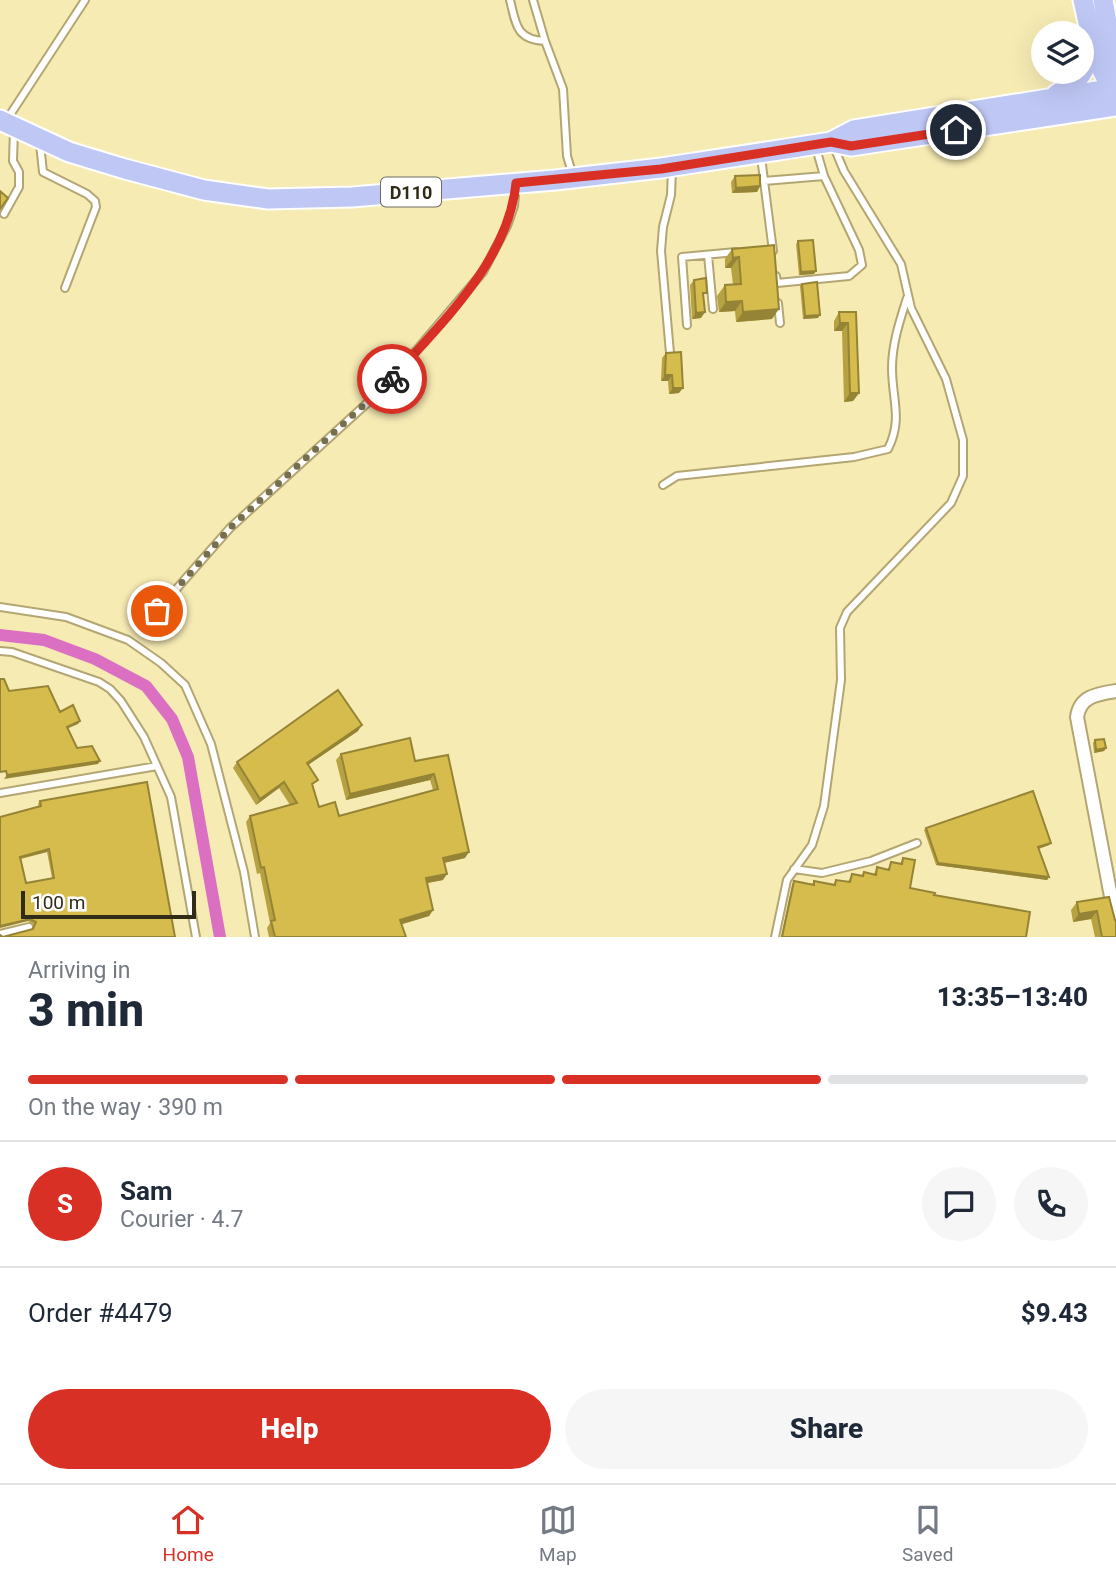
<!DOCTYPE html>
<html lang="en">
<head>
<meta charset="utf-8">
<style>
	:root { --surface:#fff; --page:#f6f6f7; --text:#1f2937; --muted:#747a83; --line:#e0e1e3; --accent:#d93025 }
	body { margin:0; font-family:Roboto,sans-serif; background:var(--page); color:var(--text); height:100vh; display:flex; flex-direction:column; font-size:26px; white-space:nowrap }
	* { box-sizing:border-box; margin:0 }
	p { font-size:23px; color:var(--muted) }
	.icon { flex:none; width:38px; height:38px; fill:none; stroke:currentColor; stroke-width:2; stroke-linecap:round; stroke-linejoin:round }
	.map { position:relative; height:937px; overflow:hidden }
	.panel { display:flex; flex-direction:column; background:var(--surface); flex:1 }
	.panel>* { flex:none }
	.controls { position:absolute; left:1031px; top:21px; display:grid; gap:14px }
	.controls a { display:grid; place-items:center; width:63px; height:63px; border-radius:50%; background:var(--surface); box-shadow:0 7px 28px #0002; font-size:35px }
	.scale { position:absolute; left:21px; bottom:18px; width:175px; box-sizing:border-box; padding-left:7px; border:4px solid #312c17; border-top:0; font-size:19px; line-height:24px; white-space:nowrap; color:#312c17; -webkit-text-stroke:5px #fff; paint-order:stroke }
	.pin { position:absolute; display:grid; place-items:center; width:60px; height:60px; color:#fff; margin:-30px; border:4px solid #fff; border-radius:50%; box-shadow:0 2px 7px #0007 }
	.courier { position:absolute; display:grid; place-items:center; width:70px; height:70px; margin:-35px; border:5px solid #d93025; border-radius:50%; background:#fff; color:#222; box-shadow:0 2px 9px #0007 }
	.overview em { font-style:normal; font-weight:800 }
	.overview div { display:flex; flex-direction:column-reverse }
	.overview { display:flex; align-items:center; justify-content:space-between; height:119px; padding:0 28px }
	h1 { font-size:46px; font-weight:800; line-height:52px }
	.bar { display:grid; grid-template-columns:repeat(4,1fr); gap:10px 7px; align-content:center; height:84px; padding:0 28px }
	.bar i { height:9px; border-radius:5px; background:var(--line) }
	.bar .on { background:var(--accent) }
	.bar p { grid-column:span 4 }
	.line { display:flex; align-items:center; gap:18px; padding:0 28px; border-top:2px solid var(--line) }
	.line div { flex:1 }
	.round { display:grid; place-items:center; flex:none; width:74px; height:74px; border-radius:37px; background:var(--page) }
	.cta { display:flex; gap:14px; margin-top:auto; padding:14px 28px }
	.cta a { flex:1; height:80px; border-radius:42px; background:var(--accent); color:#fff; font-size:28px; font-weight:800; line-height:80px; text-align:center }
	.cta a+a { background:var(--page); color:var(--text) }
	.tabs { display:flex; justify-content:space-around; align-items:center; height:98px; border-top:2px solid var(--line); background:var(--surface); font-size:19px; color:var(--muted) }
	.tabs a { display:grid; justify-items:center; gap:4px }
	.tabs .on { color:var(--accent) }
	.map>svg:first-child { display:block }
</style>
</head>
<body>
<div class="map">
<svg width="1116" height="937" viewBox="0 0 1116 937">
	<rect width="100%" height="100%" fill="#f7ebb4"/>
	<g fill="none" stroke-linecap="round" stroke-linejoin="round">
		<path stroke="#db70c3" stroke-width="12" d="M0 635 44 640 95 659 146 686 172 719 188 757 220 937"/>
		<g stroke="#b3a672" stroke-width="10">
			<path id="service" d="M510 0C516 24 516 40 545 41
				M533 0 545 41 563 89 567 156 573 176
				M6 121 85 0
				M40 144 43 172 87 194 95 201 96 207 65 288
				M816 148 824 176
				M761 156 764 181 824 176 859 250 862 265 849 276 777 283 776 276
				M764 181 773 251
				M4 214 19 187V172L13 161 14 129
				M708 255 713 309
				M778 303 780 323
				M687 325 682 257 736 252
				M670 353 661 251 663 227 671 195 672 169
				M663 485 677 476 854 457 888 449C903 419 892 400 892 368 892 344 900 320 907 298
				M0 607 66 617 128 640 161 663 185 685 211 744 244 872 255 937
				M157 611 230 528 386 386 483 272 507 226 514 206 516 185
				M0 651 12 652 99 682 110 689 121 701 144 737 171 797 196 937
				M0 793 157 766
				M794 869 822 873 871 861 917 843
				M0 934 29 927
				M775 937 787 880 812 845 824 806 841 680 840 628 847 612 951 503 963 476V440L946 379 911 308 901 264 844 171 834 147"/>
		</g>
		<g stroke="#b3a672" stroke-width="16">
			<path id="minor" d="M1116 691C1097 694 1080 696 1077 717L1116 923"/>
		</g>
		<g stroke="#fff" stroke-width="23">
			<path id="primary" d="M1083 0 1096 58 1111 88
				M1103 0 1113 56V99
				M1057 94C1080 82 1087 70 1091 45
				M0 120 69 152 125 169 204 190 268 199 352 197 555 180 661 168 831 142 854 130 1116 88
				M831 142 851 146 1116 106"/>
		</g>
		<use href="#service" stroke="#fff" stroke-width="6"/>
		<use href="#minor" stroke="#fff" stroke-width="12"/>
		<use href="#primary" stroke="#bfc7f5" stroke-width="19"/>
	</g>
	<path fill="#b7a241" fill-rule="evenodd" d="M735 176 760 186 757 192 732 193 731 182Z
		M798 241 814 274 799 275 796 244Z
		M774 245 772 319 736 322 735 311 719 312 717 296 725 285H733L731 268H725V259L732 249Z
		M694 280 704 298 701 318 692 319 690 285Z
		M802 284 818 318 803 319 800 286Z
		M839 312H856L859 393 853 401 844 402 842 331H834V321Z
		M666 353 679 393 669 394 668 381H661L662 358Z
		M358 731 308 765 319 807 339 816 433 790 430 780 346 800 336 760 341 754 415 761 448 755 465 858 444 863 443 880 427 883 433 910 429 916 402 924 406 937H269L267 928 270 923 260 873 257 874 246 822 250 816 290 805 279 788 256 805 233 768 237 762Z
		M1095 740 1106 748 1104 751 1094 753 1093 743Z
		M40 801 175 937H3L32 930 34 925 28 921 0 817 39 807 38 804ZM47 852 52 878 26 883 21 859Z
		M926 828 1051 843 1049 845 1039 849 1049 877 1047 880 936 865 924 830Z
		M903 858 910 888 934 895 1026 937H781L792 885 794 881 812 884 814 881 833 885 836 880 848 882 852 874 861 876 864 872 874 874 877 867 888 869 891 862 900 864Z
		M1109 897 1116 937H1095L1091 919 1073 922 1071 910 1077 902Z"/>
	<path fill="#958435" d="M760 186 757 192 732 193 736 188Z
		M739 257 731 268H725L733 258Z
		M816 271 814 274 799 275 801 272Z
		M742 301 735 311 719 312 726 302Z
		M779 309 772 319 736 322 743 312Z
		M705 312 701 318 692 319 696 313Z
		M820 315 818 318 803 319 805 316Z
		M840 323H848L842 331H834Z
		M665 375H672L668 381H661Z
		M673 388H683L679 393 669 394Z
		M850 393H859L853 401 844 402Z
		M80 721 78 724 64 730 67 727Z
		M362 725 358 731 302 769 307 763Z
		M1106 748 1104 751 1094 753 1096 750Z
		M100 761 98 764 4 779 7 775Z
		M434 774 430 780 346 800 350 794Z
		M284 782 279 788 256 805 260 799Z
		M1051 843 1049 845 1037 849 1038 847Z
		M49 849 47 852 18 859 20 857Z
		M469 852 465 858 439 864 443 858Z
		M938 863 1049 877 1047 880 936 865Z
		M447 874 443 880 422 884 426 878Z
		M433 910 429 916 396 926 400 920Z
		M1097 911 1091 919 1073 922 1079 914Z
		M30 919 28 921 0 928V926Z"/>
	<path fill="#d5bc4c" stroke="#958435" stroke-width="2" fill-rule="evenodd" d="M760 175V186L736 188 735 176Z
		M0 191 8 198 0 209Z
		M813 240 816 271 801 272 798 241Z
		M774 245 779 309 743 312 742 301 726 302 725 285 741 284 739 257 733 258 732 249Z
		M706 278 707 293H703L705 312 696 313 694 280Z
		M817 282 820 315 805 316 802 284Z
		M839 312H856L859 393H850L848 323H840Z
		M681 352 683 388H673L672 375H665L666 353Z
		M0 679H4L9 691 48 686 60 712 73 705 80 721 67 727 77 748 92 746 100 761 7 775 6 771 0 772Z
		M338 690 362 725 307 763 318 780 312 784 319 807 335 802 339 816 438 789 434 774 350 794 341 754 410 738 415 761 448 755 469 852 443 858 447 874 426 878 433 910 400 920 406 937H275L271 921 275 920 264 867 261 868 250 816 297 803 284 782 260 799 237 762Z
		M1104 739 1106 748 1096 750 1095 740Z
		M147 782 175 937H0V935L3 937 33 929 36 922 30 919 0 926V817L41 806 40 801ZM49 849 54 878 26 883 20 857Z
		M1033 791 1051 843 1038 847 1049 877 938 863 926 828Z
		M903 858 915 860 910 888 935 893 934 895 1030 912 1026 937H782L794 881 814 885V881L835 885 836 880 850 882 852 874 863 876 864 872 876 875 877 867 889 870 891 862 902 864Z
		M1109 897 1115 920H1116V937H1102L1097 911 1079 914 1077 902Z"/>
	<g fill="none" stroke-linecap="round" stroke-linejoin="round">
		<path stroke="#766f4e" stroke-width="7" stroke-dasharray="0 12.6" d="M157 611 230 528 392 379"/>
		<path stroke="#d93025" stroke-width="9" d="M392 379C442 321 508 262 516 183L661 169 831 142 851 146 956 130"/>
	</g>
	<g text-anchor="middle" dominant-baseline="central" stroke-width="6" stroke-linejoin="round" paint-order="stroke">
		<rect fill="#fff" stroke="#6f6b5d" stroke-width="2" x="381" y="177.5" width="60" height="29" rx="5"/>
		<g font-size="18" font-weight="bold" fill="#312c17">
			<text x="411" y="192">D110</text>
		</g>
	</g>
</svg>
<div class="controls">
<a><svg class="icon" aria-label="layers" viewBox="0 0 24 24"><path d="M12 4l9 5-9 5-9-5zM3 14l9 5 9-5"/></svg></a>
</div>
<div class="scale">100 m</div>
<div class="pin" style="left:157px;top:611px;background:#ea580c"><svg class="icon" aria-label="bag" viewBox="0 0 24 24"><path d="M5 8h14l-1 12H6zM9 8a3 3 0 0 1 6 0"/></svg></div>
<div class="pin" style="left:956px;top:130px;background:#1f2937"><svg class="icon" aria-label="home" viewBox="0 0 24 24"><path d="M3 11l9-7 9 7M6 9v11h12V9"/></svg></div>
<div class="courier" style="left:392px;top:379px"><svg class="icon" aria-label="bike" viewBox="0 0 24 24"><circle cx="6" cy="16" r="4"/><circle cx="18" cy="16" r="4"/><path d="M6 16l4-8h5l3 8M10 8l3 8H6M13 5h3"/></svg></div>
</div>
<section class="panel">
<div class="overview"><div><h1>3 min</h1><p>Arriving in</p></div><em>13:35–13:40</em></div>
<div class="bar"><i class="on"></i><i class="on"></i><i class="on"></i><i></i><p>On the way · 390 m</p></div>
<div class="line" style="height:126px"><b class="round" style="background:var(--accent);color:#fff">S</b><div><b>Sam</b><p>Courier · 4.7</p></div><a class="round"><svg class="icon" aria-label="chat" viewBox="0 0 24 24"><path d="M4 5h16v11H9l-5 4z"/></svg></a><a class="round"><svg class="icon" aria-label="phone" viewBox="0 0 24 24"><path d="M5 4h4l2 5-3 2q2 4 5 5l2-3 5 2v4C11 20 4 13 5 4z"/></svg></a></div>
<div class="line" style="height:91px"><div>Order #4479</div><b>$9.43</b></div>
<div class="cta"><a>Help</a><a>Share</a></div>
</section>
<nav class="tabs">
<a class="on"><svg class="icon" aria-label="home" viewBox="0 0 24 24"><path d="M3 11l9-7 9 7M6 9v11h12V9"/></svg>Home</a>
<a><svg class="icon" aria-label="map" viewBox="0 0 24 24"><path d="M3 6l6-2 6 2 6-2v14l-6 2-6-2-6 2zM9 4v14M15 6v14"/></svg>Map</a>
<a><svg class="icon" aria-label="saved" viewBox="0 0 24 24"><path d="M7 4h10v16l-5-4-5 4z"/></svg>Saved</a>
</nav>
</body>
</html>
